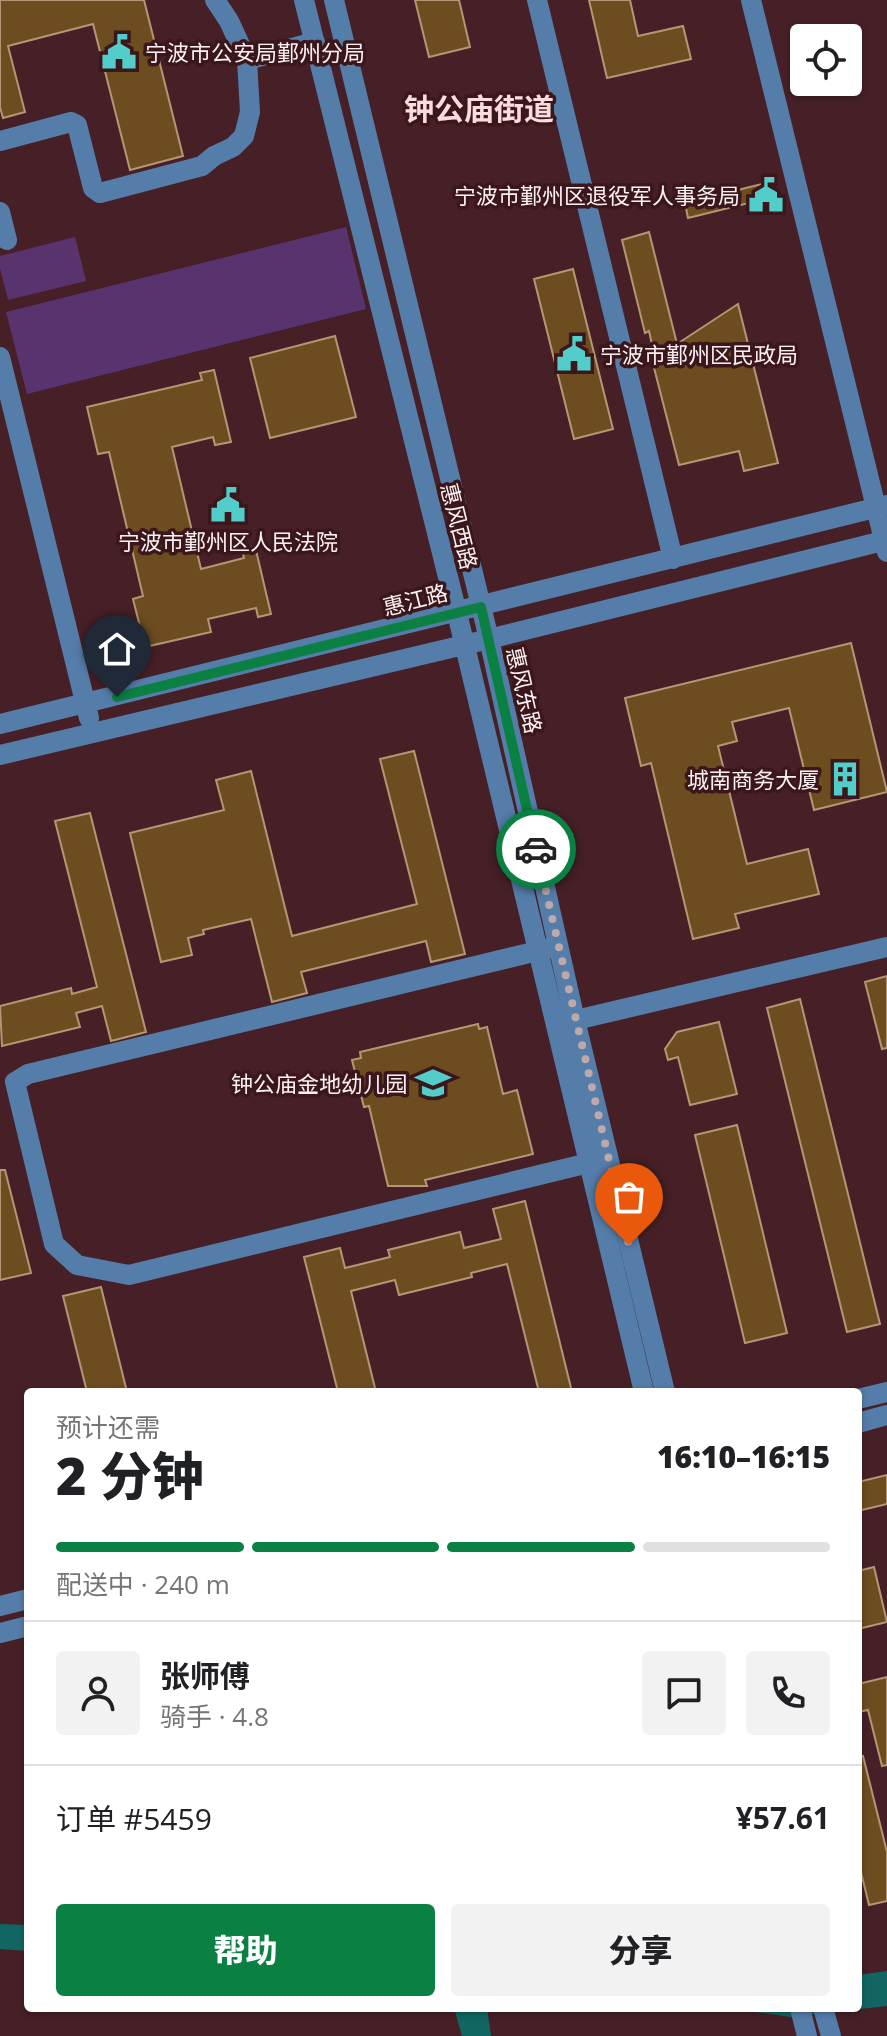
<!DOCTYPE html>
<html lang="zh">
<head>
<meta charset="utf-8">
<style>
	:root { --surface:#fff; --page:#f2f2f2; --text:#202124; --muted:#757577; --line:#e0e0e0; --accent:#0b8043 }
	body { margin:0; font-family:"Open Sans","Noto Sans SC",sans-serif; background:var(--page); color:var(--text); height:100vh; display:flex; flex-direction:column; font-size:30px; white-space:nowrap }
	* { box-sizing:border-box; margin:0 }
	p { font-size:26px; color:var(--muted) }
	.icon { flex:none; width:44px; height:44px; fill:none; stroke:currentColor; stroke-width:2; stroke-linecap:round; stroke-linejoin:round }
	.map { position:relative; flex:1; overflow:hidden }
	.panel { position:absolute; left:24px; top:1388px; width:838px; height:624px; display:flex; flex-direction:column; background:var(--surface); border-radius:8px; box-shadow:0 2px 6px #0004 }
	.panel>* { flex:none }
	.fabs { position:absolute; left:790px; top:24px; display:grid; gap:16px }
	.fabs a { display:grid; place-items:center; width:72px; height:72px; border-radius:8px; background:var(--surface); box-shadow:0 2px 6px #0004; font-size:40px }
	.pin { position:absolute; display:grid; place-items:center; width:68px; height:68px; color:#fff; margin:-82px -34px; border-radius:50% 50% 50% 0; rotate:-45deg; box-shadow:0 0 8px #0007 }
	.pin .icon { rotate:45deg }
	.courier { position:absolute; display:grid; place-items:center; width:80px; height:80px; margin:-40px; border:6px solid #0b8043; border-radius:50%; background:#fff; color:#222; box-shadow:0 2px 10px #0007 }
	.headline em { font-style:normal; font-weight:800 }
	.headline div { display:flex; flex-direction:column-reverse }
	.headline { display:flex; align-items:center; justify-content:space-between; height:136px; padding:0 32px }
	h1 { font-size:52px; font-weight:800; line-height:60px }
	.bar { display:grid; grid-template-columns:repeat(4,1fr); gap:12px 8px; align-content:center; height:96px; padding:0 32px }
	.bar i { height:10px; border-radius:6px; background:var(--line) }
	.bar .active { background:var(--accent) }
	.bar p { grid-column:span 4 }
	.line { display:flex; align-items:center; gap:20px; padding:0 32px; border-top:2px solid var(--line) }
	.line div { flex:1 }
	.round { display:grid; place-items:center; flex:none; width:84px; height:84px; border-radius:8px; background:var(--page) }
	.button { display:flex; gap:16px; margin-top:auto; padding:16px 32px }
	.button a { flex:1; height:92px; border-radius:8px; background:var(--accent); color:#fff; font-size:32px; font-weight:800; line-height:92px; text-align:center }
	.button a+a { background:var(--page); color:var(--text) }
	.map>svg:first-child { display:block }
</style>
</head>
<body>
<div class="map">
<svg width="887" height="2036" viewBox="0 0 887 2036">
	<rect width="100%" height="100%" fill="#462026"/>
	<path fill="#59336e" d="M346 227 366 309 27 394 6 312Z
		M75 237 86 281 8 300 0 268V256Z"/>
	<path fill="#116663" d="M0 1924 28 1925V1951L0 1949Z
		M887 1971V2006L790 2017 729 2008H858V1975Z
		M454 2008H487L491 2036H462Z"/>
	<path fill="#6d4c20" stroke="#b39775" stroke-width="2" d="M0 0H144L183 156 130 170 93 24 8 46 25 112 3 118 0 107Z
		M415 0H459L470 47 429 57Z
		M589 0H630L638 36 683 26 691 59 607 78Z
		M770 182 773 197 688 218 685 203Z
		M649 232 677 344 738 304 778 463 744 471 739 451 679 465 652 360 655 358 649 331 645 333 622 240Z
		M573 269 613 429 574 439 534 279Z
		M335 336 356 417 270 438 250 358Z
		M214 370 231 442 215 445 213 437 172 447 201 569 244 558 242 549 255 546 271 614 258 617 256 608 208 619 211 632 145 647 133 599 143 596 109 452 98 454 87 407 202 380 200 373Z
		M851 643 887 792 814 810 789 708 732 722 737 741 718 746 747 864 808 849 819 894 735 914 739 928 693 939 651 763 641 766 625 698Z
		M414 751 465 954 431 962 426 941 301 972 307 993 272 1002 251 919 203 930 204 934 188 938 192 955 161 962 130 833 224 810 216 780 251 771 292 936 417 904 380 759Z
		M90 813 146 1032 111 1041 102 1006 76 1013 80 1027 2 1046 0 1006 71 988 72 994 97 987 55 821Z
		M887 976V1048L882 1049 865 982Z
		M800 999 880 1324 847 1332 767 1008Z
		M719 1022 737 1094 690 1105 678 1057 668 1060 665 1049 677 1032Z
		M478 1024 479 1029 487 1027 503 1094 517 1090 533 1154 425 1180 427 1186H388L369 1106 364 1107 352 1060 361 1058 360 1052Z
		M737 1125 787 1333 745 1343 695 1135Z
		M0 1170H5L31 1273 0 1280Z
		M525 1201 572 1392H539L507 1264 471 1273 472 1277 399 1295 395 1280 351 1291 376 1392H338L304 1257 340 1248 345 1268 390 1257 388 1250 460 1232 464 1248 501 1239 493 1209Z
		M101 1287 127 1392H87L63 1296Z
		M887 1475V1504L858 1511V1482Z
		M874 1567 887 1622 858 1629V1571Z
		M887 1677V1765L882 1766 868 1710 858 1712V1684Z
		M863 1756 887 1852V1901L869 1905 858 1860V1757Z"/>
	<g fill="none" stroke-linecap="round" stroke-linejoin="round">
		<path stroke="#557daa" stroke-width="20" d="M304 0 457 613 644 1392
			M334 0 489 639 575 1020 665 1392
			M537 0 673 559
			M751 0 887 552
			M247 60 315 42
			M0 141 71 122 77 125 93 188 100 193 202 166 214 156 233 147 244 136 250 112 247 60 229 21 215 0
			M0 212 7 240
			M0 357 89 718
			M0 724 887 505
			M0 755 489 639 887 540
			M550 948 28 1074 15 1082 54 1244 77 1265 129 1275 601 1160
			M563 1023 887 947
			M858 1399 887 1392
			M858 1423 887 1415
			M0 1606 28 1599
			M0 1633 28 1626
			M800 2008 807 2036
			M823 2008 831 2036"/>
	</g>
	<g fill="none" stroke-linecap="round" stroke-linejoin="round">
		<path stroke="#bda8ab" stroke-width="8" stroke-dasharray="0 14.4" d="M536 849 629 1245"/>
		<path stroke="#0b8043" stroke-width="10" d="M117 697 481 607 536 849"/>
	</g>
	<defs>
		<g id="civic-bare" transform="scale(2.76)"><path d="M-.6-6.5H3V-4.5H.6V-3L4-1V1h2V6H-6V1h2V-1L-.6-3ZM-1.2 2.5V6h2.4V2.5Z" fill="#53cdc9" stroke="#3b171c" stroke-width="2.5" paint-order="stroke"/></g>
		<g id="building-bare" transform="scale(2.76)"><path d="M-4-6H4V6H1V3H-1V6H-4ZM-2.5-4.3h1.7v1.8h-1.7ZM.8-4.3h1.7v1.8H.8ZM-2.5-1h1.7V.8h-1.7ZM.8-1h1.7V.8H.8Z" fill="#53cdc9" stroke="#3b171c" stroke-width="2.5" paint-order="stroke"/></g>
		<g id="school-bare" transform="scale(2.76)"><path d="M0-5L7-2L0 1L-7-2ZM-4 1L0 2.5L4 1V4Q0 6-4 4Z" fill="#53cdc9" stroke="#3b171c" stroke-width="2.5" paint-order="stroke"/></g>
	</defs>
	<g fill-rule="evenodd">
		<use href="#civic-bare" x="119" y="52"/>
		<use href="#civic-bare" x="766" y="195"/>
		<use href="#civic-bare" x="574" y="354"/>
		<use href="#civic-bare" x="228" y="505"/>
		<use href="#building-bare" x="845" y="779"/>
		<use href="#school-bare" x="433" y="1083"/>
	</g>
	<g text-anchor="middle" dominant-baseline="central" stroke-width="7" stroke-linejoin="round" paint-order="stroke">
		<g font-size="22" fill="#fdf2f3" stroke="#3b171c" text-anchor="end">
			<text x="145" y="52" text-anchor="start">宁波市公安局鄞州分局</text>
			<text x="740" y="195">宁波市鄞州区退役军人事务局</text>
			<text x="600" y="354" text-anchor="start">宁波市鄞州区民政局</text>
			<text x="228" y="541" text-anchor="middle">宁波市鄞州区人民法院</text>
			<text x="819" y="779">城南商务大厦</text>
			<text x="407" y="1083">钟公庙金地幼儿园</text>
		</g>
		<g font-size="22" fill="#fdf2f3" stroke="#3b171c">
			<text transform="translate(460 526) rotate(76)">惠风西路</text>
			<text transform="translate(415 599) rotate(-14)">惠江路</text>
			<text transform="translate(525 690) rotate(77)">惠风东路</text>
		</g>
		<g font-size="30" font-weight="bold" fill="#fadbde" stroke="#3b171c">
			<text x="479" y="108">钟公庙街道</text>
		</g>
	</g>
</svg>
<div class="fabs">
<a><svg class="icon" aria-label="locate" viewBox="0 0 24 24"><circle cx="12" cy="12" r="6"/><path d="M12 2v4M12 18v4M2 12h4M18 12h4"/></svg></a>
</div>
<div class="pin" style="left:629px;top:1245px;background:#ea580c"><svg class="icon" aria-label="bag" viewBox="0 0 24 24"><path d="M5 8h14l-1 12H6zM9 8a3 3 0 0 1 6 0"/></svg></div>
<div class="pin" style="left:117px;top:697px;background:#1f2937"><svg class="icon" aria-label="home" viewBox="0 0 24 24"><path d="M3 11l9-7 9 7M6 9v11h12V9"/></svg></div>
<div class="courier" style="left:536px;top:849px"><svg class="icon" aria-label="car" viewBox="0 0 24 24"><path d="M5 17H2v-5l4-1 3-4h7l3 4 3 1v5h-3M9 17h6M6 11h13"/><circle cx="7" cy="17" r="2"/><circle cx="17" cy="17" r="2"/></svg></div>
<section class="panel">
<div class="headline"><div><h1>2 分钟</h1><p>预计还需</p></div><em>16:10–16:15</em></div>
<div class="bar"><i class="active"></i><i class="active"></i><i class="active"></i><i></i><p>配送中 · 240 m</p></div>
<div class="line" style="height:144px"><a class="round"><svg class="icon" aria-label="person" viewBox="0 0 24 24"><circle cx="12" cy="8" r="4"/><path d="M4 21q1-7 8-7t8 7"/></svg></a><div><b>张师傅</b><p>骑手 · 4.8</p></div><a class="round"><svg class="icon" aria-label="chat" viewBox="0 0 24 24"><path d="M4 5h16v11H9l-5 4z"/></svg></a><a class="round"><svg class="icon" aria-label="phone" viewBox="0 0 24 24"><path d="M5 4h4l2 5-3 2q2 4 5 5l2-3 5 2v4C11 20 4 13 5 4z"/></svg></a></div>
<div class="line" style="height:104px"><div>订单 #5459</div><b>¥57.61</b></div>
<div class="button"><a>帮助</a><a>分享</a></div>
</section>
</div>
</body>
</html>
